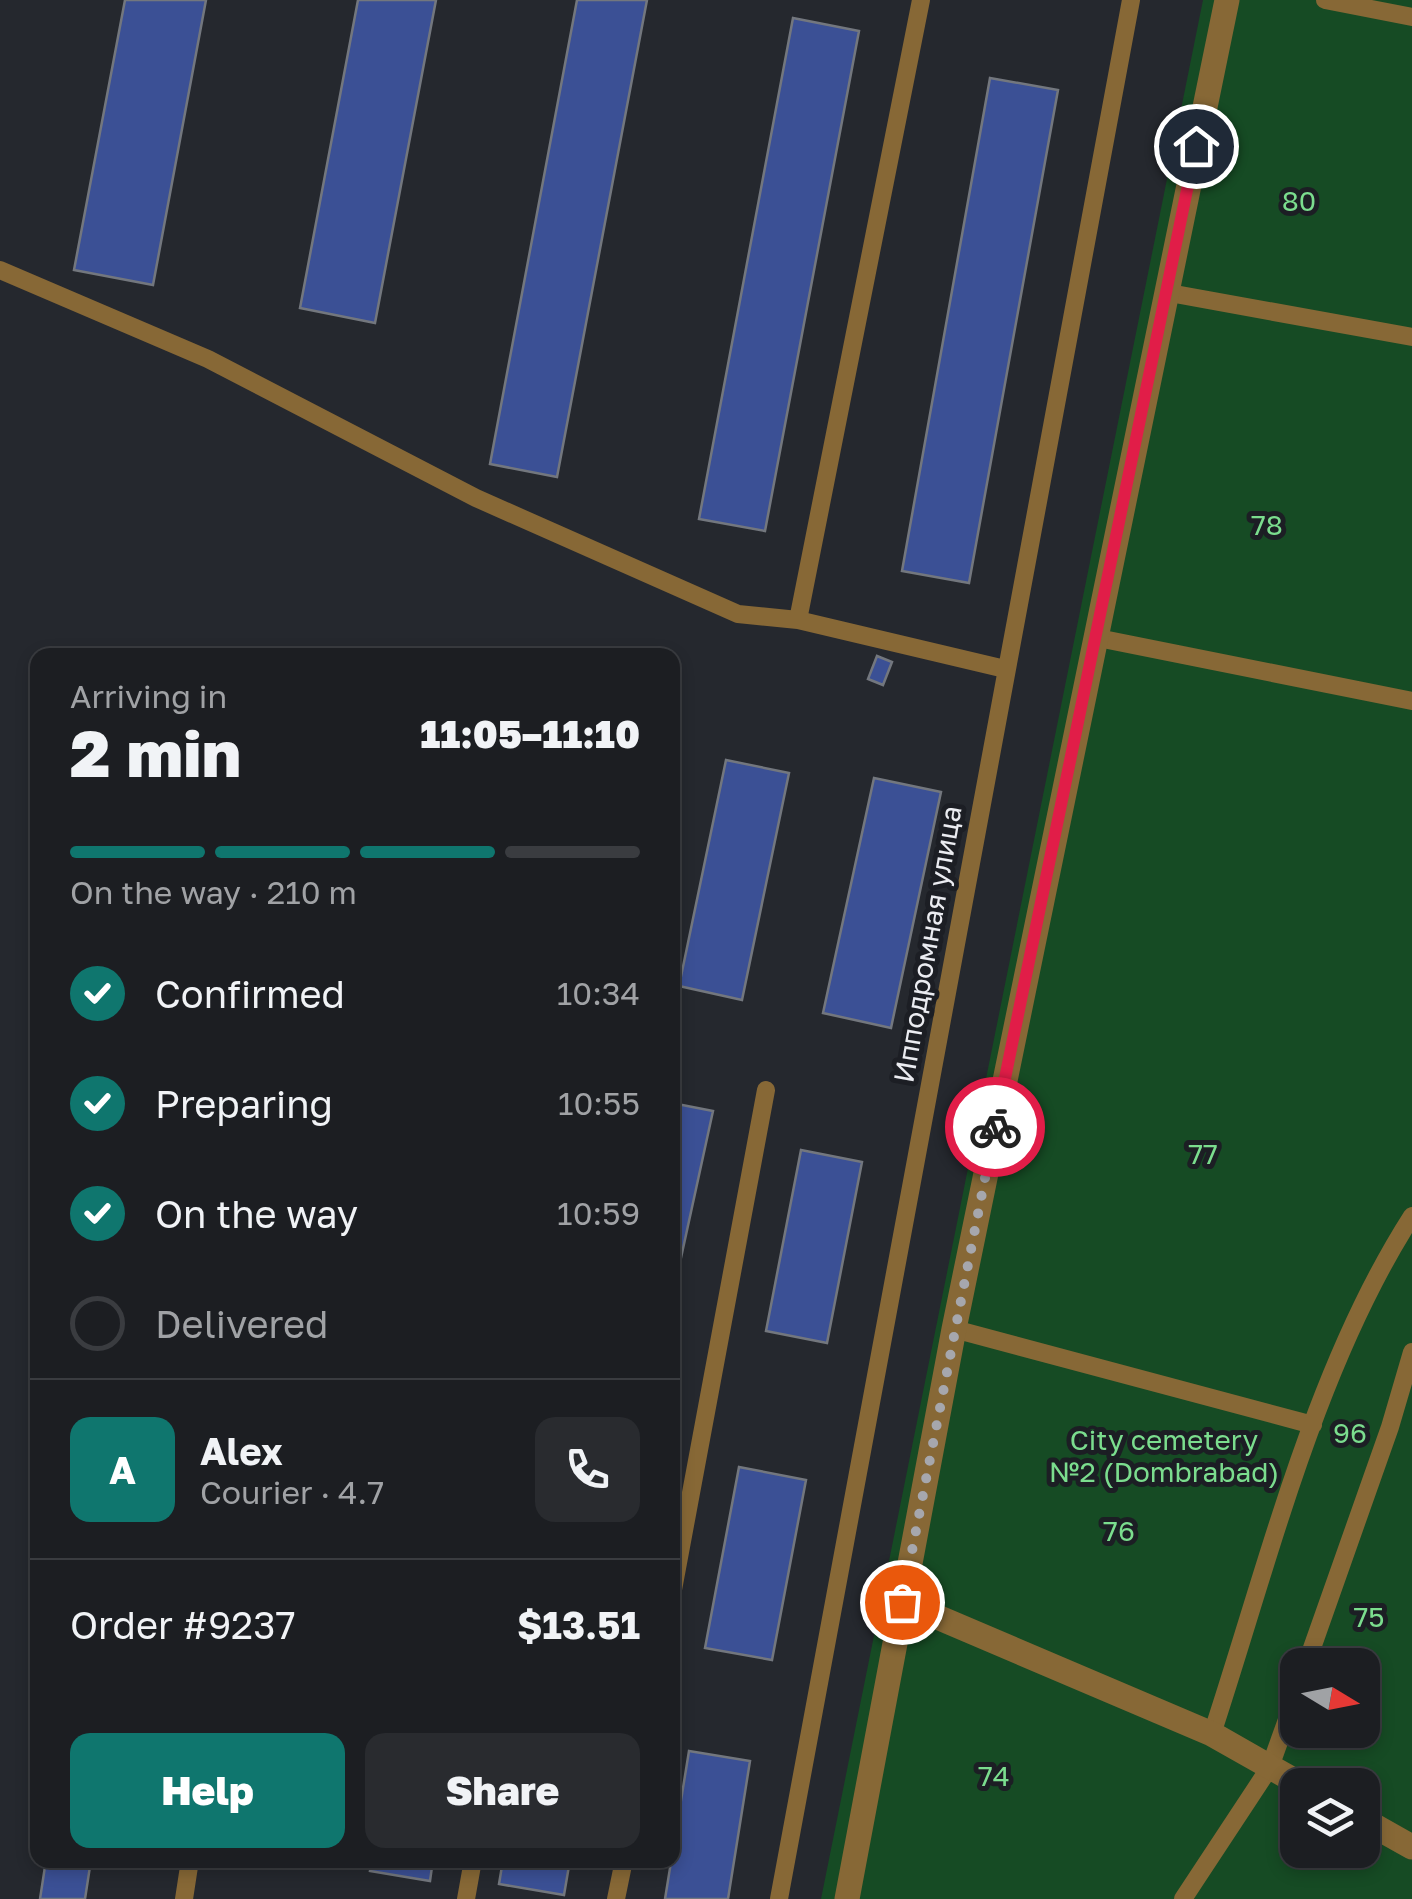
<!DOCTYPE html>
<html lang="en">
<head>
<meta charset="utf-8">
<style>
	:root { --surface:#1c1e22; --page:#292b2f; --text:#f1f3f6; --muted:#a0a2a5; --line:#3a3c40; --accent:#0f766e }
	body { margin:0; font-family:"Golos Text",sans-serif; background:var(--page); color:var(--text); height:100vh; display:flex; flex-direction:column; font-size:38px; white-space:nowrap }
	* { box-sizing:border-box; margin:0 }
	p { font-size:32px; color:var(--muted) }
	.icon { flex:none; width:55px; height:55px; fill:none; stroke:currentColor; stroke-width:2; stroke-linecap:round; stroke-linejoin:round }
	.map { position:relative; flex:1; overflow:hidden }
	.drawer { position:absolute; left:30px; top:648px; width:650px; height:1220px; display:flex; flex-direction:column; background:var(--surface); border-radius:20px; box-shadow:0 5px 15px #0003,0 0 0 2px var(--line) }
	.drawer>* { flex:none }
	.needle { width:65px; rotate:100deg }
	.controls { position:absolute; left:1280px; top:1648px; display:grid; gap:20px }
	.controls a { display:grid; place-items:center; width:100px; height:100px; border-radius:20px; background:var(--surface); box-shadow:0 5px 15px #0003,0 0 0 2px var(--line); font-size:50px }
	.pin { position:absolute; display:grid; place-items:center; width:85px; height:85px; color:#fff; margin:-42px; border:5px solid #fff; border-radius:50%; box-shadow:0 2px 10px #0007 }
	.courier { position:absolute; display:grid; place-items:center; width:100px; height:100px; margin:-50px; border:8px solid #e11d48; border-radius:50%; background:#fff; color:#222; box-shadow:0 2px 12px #0007 }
	.overview em { font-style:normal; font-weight:800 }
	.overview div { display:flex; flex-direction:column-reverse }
	.overview { display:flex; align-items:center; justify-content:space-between; height:170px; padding:0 40px }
	h1 { font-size:65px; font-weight:800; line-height:75px }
	.bar { display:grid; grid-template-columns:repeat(4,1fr); gap:15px 10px; align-content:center; height:120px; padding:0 40px }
	.bar i { height:12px; border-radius:8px; background:var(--line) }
	.bar .on { background:var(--accent) }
	.bar p { grid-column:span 4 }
	.line { display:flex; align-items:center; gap:25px; padding:0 40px; border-top:2px solid var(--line) }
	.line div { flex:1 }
	.round { display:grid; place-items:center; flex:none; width:105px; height:105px; border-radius:20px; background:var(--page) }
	ol { padding:0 40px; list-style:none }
	li { display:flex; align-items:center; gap:30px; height:110px }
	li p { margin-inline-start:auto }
	li .icon { padding:10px; border-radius:50%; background:var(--accent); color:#fff; stroke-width:4 }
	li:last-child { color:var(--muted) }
	li i { width:55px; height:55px; border:5px solid var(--line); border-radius:50% }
	.cta { display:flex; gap:20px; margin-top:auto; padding:20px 40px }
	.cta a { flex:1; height:115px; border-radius:20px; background:var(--accent); color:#fff; font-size:40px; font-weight:800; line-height:115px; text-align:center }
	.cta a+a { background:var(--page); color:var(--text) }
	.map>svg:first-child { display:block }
</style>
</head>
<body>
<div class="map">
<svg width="1412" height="1899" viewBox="0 0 1412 1899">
	<rect width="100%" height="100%" fill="#25282e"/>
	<path fill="#164b24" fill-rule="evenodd" d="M1203 0H1412V1899H821ZM1298 1665H1362V1730H1298ZM1298 1785H1362V1850H1298Z"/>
	<path fill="#3b5095" stroke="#73777e" stroke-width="2.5" d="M125 0H206L153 285 74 270Z
		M358 0H436L375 323 300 308Z
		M577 0H647L557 477 490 464Z
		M793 18 859 31 765 531 699 519Z
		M990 78 1058 90 969 583 902 571Z
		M877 656 892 662 883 685 868 679Z
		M726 760 789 773 742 1000 679 986Z
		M874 778 941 792 891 1028 823 1013Z
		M672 1103 713 1111 672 1299Z
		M801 1150 862 1162 827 1343 766 1331Z
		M739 1467 806 1480 772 1660 705 1648Z
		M689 1751 750 1761 728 1899H665Z
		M46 1860H91L85 1899H40Z
		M372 1860H433L430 1881 370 1871Z
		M503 1860H570L564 1895 499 1884Z"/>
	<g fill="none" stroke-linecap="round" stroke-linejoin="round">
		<path stroke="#876836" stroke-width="18" d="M1325 0 1412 17
			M0 270 208 359 476 498 738 614 798 620 1005 669
			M1164 292 1412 337
			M798 620 921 0
			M1093 637 1412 701
			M954 1329 1313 1425
			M672 1595 766 1090
			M1306 1665 1390 1427 1412 1352
			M1212 1734C1268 1564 1315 1367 1412 1216
			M184 1899 190 1860
			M466 1899 473 1860
			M616 1899 624 1860
			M779 1899 1131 0
			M1183 1899 1270 1767 1298 1689"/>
		<path stroke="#876836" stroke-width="25" d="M902 1602 1212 1734 1302 1785
			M1362 1819 1412 1847
			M847 1899 954 1329 1227 0"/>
	</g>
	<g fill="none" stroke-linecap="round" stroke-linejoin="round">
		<path stroke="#a6a7ad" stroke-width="10" stroke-dasharray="0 18" d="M902 1602 995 1127"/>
		<path stroke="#e11d48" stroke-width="12" d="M995 1127 1196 146"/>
	</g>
	<g text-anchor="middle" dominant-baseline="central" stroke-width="10" stroke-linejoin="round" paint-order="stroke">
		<g font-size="28" fill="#7bdd8e" stroke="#1c1e24">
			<text x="1299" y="200">80</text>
			<text x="1267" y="524">78</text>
			<text x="1203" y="1153">77</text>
			<text x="1350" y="1432">96</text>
			<text x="1164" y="1439">City cemetery<tspan x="1164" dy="32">№2 (Dombrabad)</tspan></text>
			<text x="1119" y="1530">76</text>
			<text x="1369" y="1616">75</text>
			<text x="994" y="1775">74</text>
		</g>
		<g font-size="28" fill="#ebecf1" stroke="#1c1e24">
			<text transform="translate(927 944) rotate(-80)">Ипподромная улица</text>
		</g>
	</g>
</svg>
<div class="controls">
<a><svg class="needle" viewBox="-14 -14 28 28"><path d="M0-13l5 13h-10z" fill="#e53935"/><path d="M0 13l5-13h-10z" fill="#a0a2a5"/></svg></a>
<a><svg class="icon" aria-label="layers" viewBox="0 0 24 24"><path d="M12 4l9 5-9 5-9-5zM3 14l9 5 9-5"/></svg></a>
</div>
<div class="pin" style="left:902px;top:1602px;background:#ea580c"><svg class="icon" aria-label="bag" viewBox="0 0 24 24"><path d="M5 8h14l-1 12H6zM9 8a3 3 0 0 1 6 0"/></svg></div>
<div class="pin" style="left:1196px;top:146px;background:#1f2937"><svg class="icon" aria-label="home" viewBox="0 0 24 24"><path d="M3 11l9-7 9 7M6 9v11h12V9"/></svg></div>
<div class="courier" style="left:995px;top:1127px"><svg class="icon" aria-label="bike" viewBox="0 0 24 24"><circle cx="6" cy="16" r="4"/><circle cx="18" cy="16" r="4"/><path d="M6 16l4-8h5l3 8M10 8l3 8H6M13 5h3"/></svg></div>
<section class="drawer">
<div class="overview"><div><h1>2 min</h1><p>Arriving in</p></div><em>11:05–11:10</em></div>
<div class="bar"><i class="on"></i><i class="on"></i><i class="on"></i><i></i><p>On the way · 210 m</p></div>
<ol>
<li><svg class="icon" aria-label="check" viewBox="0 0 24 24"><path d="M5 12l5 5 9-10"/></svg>Confirmed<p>10:34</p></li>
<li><svg class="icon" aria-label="check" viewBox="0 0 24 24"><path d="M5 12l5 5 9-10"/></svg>Preparing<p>10:55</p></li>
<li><svg class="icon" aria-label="check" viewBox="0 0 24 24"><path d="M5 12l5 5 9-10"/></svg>On the way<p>10:59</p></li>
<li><i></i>Delivered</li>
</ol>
<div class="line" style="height:180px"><b class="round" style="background:var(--accent);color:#fff">A</b><div><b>Alex</b><p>Courier · 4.7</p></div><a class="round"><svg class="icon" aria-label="phone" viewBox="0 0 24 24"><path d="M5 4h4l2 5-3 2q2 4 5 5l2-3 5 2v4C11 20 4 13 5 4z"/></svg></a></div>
<div class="line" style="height:130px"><div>Order #9237</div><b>$13.51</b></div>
<div class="cta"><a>Help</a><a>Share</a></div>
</section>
</div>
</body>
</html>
